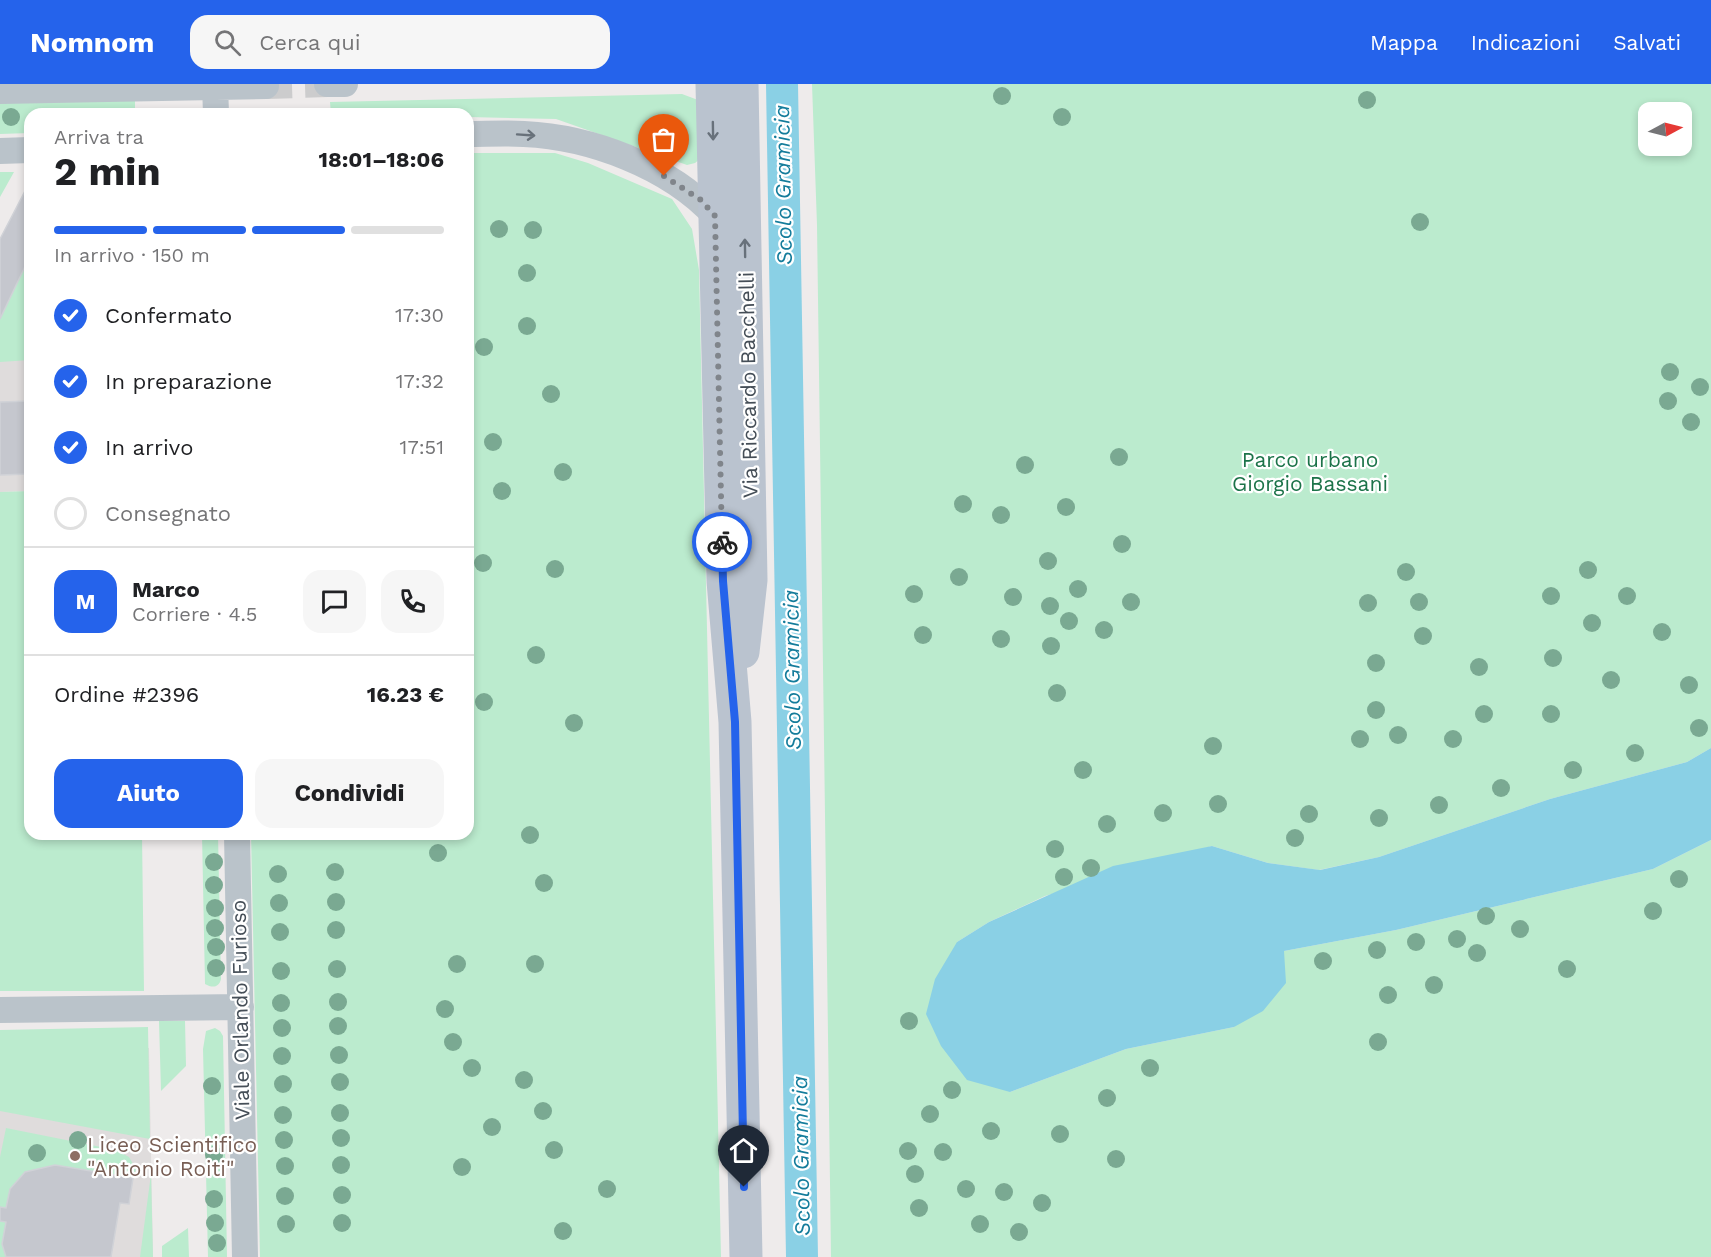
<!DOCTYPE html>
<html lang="it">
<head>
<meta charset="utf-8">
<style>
	:root { --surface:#fff; --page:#f6f6f6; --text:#202124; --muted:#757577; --line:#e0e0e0; --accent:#2563eb }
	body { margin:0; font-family:"Work Sans",sans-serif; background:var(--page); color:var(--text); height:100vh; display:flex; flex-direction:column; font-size:22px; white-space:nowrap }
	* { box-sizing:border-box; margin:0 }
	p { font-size:20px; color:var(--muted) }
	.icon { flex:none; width:33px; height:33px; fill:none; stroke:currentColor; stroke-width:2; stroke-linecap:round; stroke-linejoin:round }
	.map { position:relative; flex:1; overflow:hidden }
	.details { position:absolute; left:24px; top:24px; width:450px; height:732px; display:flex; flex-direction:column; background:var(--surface); border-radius:18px; box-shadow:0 3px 9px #0003 }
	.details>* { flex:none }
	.needle { width:39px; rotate:83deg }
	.buttons { position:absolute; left:1638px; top:18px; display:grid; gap:12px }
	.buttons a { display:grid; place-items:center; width:54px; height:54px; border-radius:12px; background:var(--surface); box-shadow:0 3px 9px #0003; font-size:30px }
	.pin { position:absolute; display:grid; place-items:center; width:51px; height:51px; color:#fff; margin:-62px -26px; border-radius:50% 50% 50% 0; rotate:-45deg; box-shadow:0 0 6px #0007 }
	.pin .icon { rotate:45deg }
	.courier { position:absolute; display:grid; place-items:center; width:60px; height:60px; margin:-30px; border:4px solid #2563eb; border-radius:50%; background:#fff; color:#222; box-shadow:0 2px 8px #0007 }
	.overview em { font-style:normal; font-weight:700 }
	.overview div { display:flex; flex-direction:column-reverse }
	.overview { display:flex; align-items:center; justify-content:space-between; height:102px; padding:0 30px }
	h1 { font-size:39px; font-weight:700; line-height:45px }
	.bar { display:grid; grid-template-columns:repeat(4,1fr); gap:9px 6px; align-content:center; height:72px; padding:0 30px }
	.bar i { height:8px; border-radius:4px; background:var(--line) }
	.bar .current { background:var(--accent) }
	.bar p { grid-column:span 4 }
	.line { display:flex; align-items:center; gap:15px; padding:0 30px; border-top:2px solid var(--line) }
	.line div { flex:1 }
	.round { display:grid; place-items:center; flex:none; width:63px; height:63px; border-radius:18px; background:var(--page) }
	ol { padding:0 30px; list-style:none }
	li { display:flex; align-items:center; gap:18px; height:66px }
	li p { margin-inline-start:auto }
	li .icon { padding:6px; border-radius:50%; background:var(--accent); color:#fff; stroke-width:4 }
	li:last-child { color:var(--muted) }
	li i { width:33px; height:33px; border:3px solid var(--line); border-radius:50% }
	.action { display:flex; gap:12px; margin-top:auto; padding:12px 30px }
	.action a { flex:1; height:69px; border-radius:18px; background:var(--accent); color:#fff; font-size:24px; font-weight:700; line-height:69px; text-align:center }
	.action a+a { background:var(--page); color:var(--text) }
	header { display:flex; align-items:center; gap:36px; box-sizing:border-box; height:84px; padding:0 30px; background:var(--accent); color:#fff }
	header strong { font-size:28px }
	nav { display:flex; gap:33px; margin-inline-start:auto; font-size:21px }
	.search { width:420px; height:54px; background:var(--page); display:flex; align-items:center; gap:15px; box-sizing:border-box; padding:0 21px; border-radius:18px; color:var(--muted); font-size:22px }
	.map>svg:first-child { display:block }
</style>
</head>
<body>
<header>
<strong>Nomnom</strong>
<div class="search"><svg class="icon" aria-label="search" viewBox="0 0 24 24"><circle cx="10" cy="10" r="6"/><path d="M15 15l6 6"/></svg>Cerca qui</div>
<nav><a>Mappa</a><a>Indicazioni</a><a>Salvati</a></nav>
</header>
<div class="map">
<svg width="1711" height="1173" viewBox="0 0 1711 1173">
	<rect width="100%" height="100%" fill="#eeebeb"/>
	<path fill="#dfdcdc" d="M25 107H30V407L0 408V155Z
		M149 964 153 1173H0V966Z"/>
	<path fill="#bbebce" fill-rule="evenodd" d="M812 0H1711V664L1687 678 1550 715 1379 773 1319 786 1268 779 1212 762 1045 812 989 838 957 858 1010 1008 1126 965 1234 943 1284 867 1396 846 1653 785 1711 756V1173H831L817 141ZM1648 28H1682V62H1648Z
		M682 10 698 16 701 74 695 79 687 81 556 35 468 33V30H331L330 18Z
		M135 16V30H30V49L0 50V17Z
		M468 69H555L588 79 672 115 692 145 699 186 721 1173H260L251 750H468Z
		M0 88H14L0 113Z
		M30 172V276L0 278V235Z
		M30 407V750H142L144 907H0V408Z
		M202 750H218L221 895C219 904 212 904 205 900Z
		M185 937 186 982 161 1007 159 937Z
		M148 943 150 1055 0 1027V946Z
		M215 944 220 947 223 952 227 1173H208L203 965 206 947Z
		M6 1044 116 1066 129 1073 136 1085 133 1094 55 1081 25 1088 10 1105 6 1124 0 1123V1073Z
		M151 1090 153 1173H140Z
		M0 1137 6 1138 2 1160 6 1173H0Z
		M188 1144 189 1173H162V1162Z"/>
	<path fill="#8ad0e5" d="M1711 664V756L1653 785 1396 846 1284 867 1286 899 1263 927 1234 943 1126 965 1010 1008 967 996 941 962 926 930 935 895 957 858 989 838 1113 782 1212 762 1268 779 1320 786 1379 773 1550 715 1687 678Z"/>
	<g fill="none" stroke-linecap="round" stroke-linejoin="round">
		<path stroke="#8ad0e5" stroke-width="32" d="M782 0 802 1173"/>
	</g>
	<path fill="#c5c7ce" stroke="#d0d2d7" stroke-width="1.5" d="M25 107H30V172L0 235V155Z
		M30 317V390L0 391V318Z
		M55 1081 133 1094 129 1120 120 1119 111 1173H6L2 1160 6 1138 0 1137V1123L6 1124 10 1105 25 1088Z"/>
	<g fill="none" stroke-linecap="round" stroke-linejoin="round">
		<path stroke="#cccccd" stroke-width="26" stroke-dasharray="26 13" stroke-linecap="butt" d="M266 2 327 0"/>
		<path stroke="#bac3ca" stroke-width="26" d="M215 0 216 30
			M327 0H345
			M0 7 266 2
			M468 50C486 50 505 49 524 50 590 53 669 82 715 132
			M0 67 30 66
			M237 750 245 1173
			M0 926 241 923"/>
		<path stroke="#bac3cf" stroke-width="33" d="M712 0 723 497 735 638 746 1173
			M742 0 751 496 743 568"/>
	</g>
	<g fill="#7aa992">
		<circle cx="1002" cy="12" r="9"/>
		<circle cx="1367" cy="16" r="9"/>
		<circle cx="11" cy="33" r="9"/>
		<circle cx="1062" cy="33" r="9"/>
		<circle cx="1420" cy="138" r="9"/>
		<circle cx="499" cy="145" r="9"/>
		<circle cx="533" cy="146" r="9"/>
		<circle cx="527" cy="189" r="9"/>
		<circle cx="527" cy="242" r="9"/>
		<circle cx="484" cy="263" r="9"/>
		<circle cx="1670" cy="288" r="9"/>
		<circle cx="1700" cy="303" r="9"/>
		<circle cx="551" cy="310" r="9"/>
		<circle cx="1668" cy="317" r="9"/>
		<circle cx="1691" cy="338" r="9"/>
		<circle cx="493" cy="358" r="9"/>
		<circle cx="1119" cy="373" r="9"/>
		<circle cx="1025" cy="381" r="9"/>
		<circle cx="563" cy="388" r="9"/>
		<circle cx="502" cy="407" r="9"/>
		<circle cx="963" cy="420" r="9"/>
		<circle cx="1066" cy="423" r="9"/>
		<circle cx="1001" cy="431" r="9"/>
		<circle cx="1122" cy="460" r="9"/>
		<circle cx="1048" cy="477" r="9"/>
		<circle cx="483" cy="479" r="9"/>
		<circle cx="555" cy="485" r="9"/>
		<circle cx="1588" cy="486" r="9"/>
		<circle cx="1406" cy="488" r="9"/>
		<circle cx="959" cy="493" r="9"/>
		<circle cx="1078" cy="505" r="9"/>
		<circle cx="914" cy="510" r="9"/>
		<circle cx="1551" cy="512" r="9"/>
		<circle cx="1627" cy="512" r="9"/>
		<circle cx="1013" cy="513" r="9"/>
		<circle cx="1131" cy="518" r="9"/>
		<circle cx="1419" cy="518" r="9"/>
		<circle cx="1368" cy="519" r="9"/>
		<circle cx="1050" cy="522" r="9"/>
		<circle cx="1069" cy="537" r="9"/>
		<circle cx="1592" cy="539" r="9"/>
		<circle cx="1104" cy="546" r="9"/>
		<circle cx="1662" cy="548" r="9"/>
		<circle cx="923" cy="551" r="9"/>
		<circle cx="1423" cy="552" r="9"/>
		<circle cx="1001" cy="555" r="9"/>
		<circle cx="1051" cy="562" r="9"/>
		<circle cx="536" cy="571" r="9"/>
		<circle cx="1553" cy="574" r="9"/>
		<circle cx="1376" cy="579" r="9"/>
		<circle cx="1479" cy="583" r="9"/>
		<circle cx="1611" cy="596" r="9"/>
		<circle cx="1689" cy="601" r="9"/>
		<circle cx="1057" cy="609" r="9"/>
		<circle cx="484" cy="618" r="9"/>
		<circle cx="1376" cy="626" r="9"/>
		<circle cx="1484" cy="630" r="9"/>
		<circle cx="1551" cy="630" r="9"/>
		<circle cx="574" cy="639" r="9"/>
		<circle cx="1699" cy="644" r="9"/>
		<circle cx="1398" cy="651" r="9"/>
		<circle cx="1360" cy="655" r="9"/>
		<circle cx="1453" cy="655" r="9"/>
		<circle cx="1213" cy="662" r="9"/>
		<circle cx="1635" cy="669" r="9"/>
		<circle cx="1083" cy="686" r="9"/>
		<circle cx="1573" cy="686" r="9"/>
		<circle cx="1501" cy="704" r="9"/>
		<circle cx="1218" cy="720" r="9"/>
		<circle cx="1439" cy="721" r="9"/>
		<circle cx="1163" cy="729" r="9"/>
		<circle cx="1309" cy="730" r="9"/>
		<circle cx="1379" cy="734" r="9"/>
		<circle cx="1107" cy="740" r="9"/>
		<circle cx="530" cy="751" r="9"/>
		<circle cx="1295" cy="754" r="9"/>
		<circle cx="1055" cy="765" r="9"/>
		<circle cx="438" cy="769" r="9"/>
		<circle cx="214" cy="778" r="9"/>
		<circle cx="1091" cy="784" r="9"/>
		<circle cx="335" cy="788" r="9"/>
		<circle cx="278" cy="790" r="9"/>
		<circle cx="1064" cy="793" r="9"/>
		<circle cx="1679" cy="795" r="9"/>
		<circle cx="544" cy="799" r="9"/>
		<circle cx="214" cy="801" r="9"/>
		<circle cx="336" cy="818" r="9"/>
		<circle cx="279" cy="819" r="9"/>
		<circle cx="215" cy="824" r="9"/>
		<circle cx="1653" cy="827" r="9"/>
		<circle cx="1486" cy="832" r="9"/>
		<circle cx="215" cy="844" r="9"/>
		<circle cx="1520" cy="845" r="9"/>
		<circle cx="336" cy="846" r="9"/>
		<circle cx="280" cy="848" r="9"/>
		<circle cx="1457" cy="855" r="9"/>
		<circle cx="1416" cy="858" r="9"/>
		<circle cx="216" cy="863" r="9"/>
		<circle cx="1377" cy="866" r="9"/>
		<circle cx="1477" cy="869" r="9"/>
		<circle cx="1323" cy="877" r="9"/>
		<circle cx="457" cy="880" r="9"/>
		<circle cx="535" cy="880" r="9"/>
		<circle cx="216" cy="884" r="9"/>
		<circle cx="337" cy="885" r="9"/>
		<circle cx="1567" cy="885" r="9"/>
		<circle cx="281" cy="887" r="9"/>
		<circle cx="1434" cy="901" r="9"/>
		<circle cx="1388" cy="911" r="9"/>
		<circle cx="338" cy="918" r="9"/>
		<circle cx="281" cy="919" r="9"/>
		<circle cx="445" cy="925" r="9"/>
		<circle cx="909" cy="937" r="9"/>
		<circle cx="338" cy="942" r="9"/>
		<circle cx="282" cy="944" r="9"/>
		<circle cx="453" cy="958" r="9"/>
		<circle cx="1378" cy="958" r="9"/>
		<circle cx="339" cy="971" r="9"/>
		<circle cx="282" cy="972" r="9"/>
		<circle cx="472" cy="984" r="9"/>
		<circle cx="1150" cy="984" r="9"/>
		<circle cx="524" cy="996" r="9"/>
		<circle cx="340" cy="998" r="9"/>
		<circle cx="283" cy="1000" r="9"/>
		<circle cx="212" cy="1002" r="9"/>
		<circle cx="952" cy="1006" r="9"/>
		<circle cx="1107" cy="1014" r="9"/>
		<circle cx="543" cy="1027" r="9"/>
		<circle cx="340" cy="1029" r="9"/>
		<circle cx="930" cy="1030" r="9"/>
		<circle cx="283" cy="1031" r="9"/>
		<circle cx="492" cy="1043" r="9"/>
		<circle cx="991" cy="1047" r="9"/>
		<circle cx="1060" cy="1050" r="9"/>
		<circle cx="341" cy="1054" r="9"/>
		<circle cx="78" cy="1056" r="9"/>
		<circle cx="284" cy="1056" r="9"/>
		<circle cx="554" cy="1066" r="9"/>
		<circle cx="908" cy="1067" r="9"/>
		<circle cx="943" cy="1068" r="9"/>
		<circle cx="37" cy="1069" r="9"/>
		<circle cx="214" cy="1071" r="9"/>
		<circle cx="1116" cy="1075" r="9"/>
		<circle cx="341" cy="1081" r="9"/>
		<circle cx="285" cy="1082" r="9"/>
		<circle cx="462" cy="1083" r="9"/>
		<circle cx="915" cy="1090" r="9"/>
		<circle cx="607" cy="1105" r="9"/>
		<circle cx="966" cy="1105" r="9"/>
		<circle cx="1004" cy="1108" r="9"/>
		<circle cx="342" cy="1111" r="9"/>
		<circle cx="285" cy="1112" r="9"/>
		<circle cx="214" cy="1115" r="9"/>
		<circle cx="1042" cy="1119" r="9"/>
		<circle cx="919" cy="1124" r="9"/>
		<circle cx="215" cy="1139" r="9"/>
		<circle cx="342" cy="1139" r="9"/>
		<circle cx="286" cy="1140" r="9"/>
		<circle cx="980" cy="1140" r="9"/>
		<circle cx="563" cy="1147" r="9"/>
		<circle cx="1019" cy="1148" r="9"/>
		<circle cx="217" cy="1159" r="9"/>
	</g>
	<defs><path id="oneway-shaft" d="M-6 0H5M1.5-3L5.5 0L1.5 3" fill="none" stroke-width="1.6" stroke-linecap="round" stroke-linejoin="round" transform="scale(1.5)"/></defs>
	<g stroke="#68717b">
		<use href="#oneway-shaft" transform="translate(713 47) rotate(89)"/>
		<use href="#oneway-shaft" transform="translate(745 164) rotate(-91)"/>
	</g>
	<use stroke="#68717a" href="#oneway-shaft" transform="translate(526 51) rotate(4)"/>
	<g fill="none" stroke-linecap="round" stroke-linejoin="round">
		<path stroke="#80858b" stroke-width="6" stroke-dasharray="0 10.8" d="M664 92 701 116 715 132 722 458"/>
		<path stroke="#2563eb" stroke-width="8" d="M722 458 723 497 735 638 744 1103"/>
	</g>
	<circle fill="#8d6e63" stroke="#fff" stroke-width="2" cx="75" cy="1072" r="6"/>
	<g text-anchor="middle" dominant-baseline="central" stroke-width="4.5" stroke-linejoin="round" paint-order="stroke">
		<g font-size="21" fill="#454e57" stroke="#fff">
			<text transform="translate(748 301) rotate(-91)">Via Riccardo Bacchelli</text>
			<text transform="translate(240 926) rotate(-91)">Viale Orlando Furioso</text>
		</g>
		<g font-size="21" fill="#1c7349" stroke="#fff">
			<text x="1310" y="375">Parco urbano<tspan x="1310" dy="24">Giorgio Bassani</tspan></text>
		</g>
		<g font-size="21" fill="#785e54" stroke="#fff" text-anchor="start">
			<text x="87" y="1060">Liceo Scientifico<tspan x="87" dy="24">"Antonio Roiti"</tspan></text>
		</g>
		<g font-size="22" font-style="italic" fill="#147c9b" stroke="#fff">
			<text transform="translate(783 101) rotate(-91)">Scolo Gramicia</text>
			<text transform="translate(792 586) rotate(-91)">Scolo Gramicia</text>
			<text transform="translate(801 1072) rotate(-91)">Scolo Gramicia</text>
		</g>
	</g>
</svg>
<div class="buttons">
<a><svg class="needle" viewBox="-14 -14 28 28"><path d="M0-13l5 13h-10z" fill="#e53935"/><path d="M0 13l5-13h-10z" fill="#757577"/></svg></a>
</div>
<div class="pin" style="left:664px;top:92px;background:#ea580c"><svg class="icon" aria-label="bag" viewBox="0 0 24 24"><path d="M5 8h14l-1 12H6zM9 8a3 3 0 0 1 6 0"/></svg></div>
<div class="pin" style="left:744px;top:1103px;background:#1f2937"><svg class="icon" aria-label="home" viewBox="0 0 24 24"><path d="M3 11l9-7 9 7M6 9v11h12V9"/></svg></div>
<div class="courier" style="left:722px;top:458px"><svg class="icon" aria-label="bike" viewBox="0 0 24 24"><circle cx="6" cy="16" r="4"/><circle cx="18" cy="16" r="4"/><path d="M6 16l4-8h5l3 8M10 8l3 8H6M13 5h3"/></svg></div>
<section class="details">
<div class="overview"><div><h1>2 min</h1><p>Arriva tra</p></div><em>18:01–18:06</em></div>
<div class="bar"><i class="current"></i><i class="current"></i><i class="current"></i><i></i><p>In arrivo · 150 m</p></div>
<ol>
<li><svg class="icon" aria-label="check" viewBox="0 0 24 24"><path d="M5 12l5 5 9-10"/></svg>Confermato<p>17:30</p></li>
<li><svg class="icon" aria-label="check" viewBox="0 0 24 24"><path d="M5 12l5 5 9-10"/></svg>In preparazione<p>17:32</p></li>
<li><svg class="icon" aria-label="check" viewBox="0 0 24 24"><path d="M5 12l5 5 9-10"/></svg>In arrivo<p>17:51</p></li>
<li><i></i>Consegnato</li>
</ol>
<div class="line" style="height:108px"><b class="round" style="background:var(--accent);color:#fff">M</b><div><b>Marco</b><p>Corriere · 4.5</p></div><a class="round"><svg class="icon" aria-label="chat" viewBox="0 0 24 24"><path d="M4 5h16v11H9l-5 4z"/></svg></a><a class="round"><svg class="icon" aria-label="phone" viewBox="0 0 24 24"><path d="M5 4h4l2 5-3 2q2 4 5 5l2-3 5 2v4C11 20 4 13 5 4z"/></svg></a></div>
<div class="line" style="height:78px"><div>Ordine #2396</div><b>16.23 €</b></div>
<div class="action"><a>Aiuto</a><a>Condividi</a></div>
</section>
</div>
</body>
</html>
